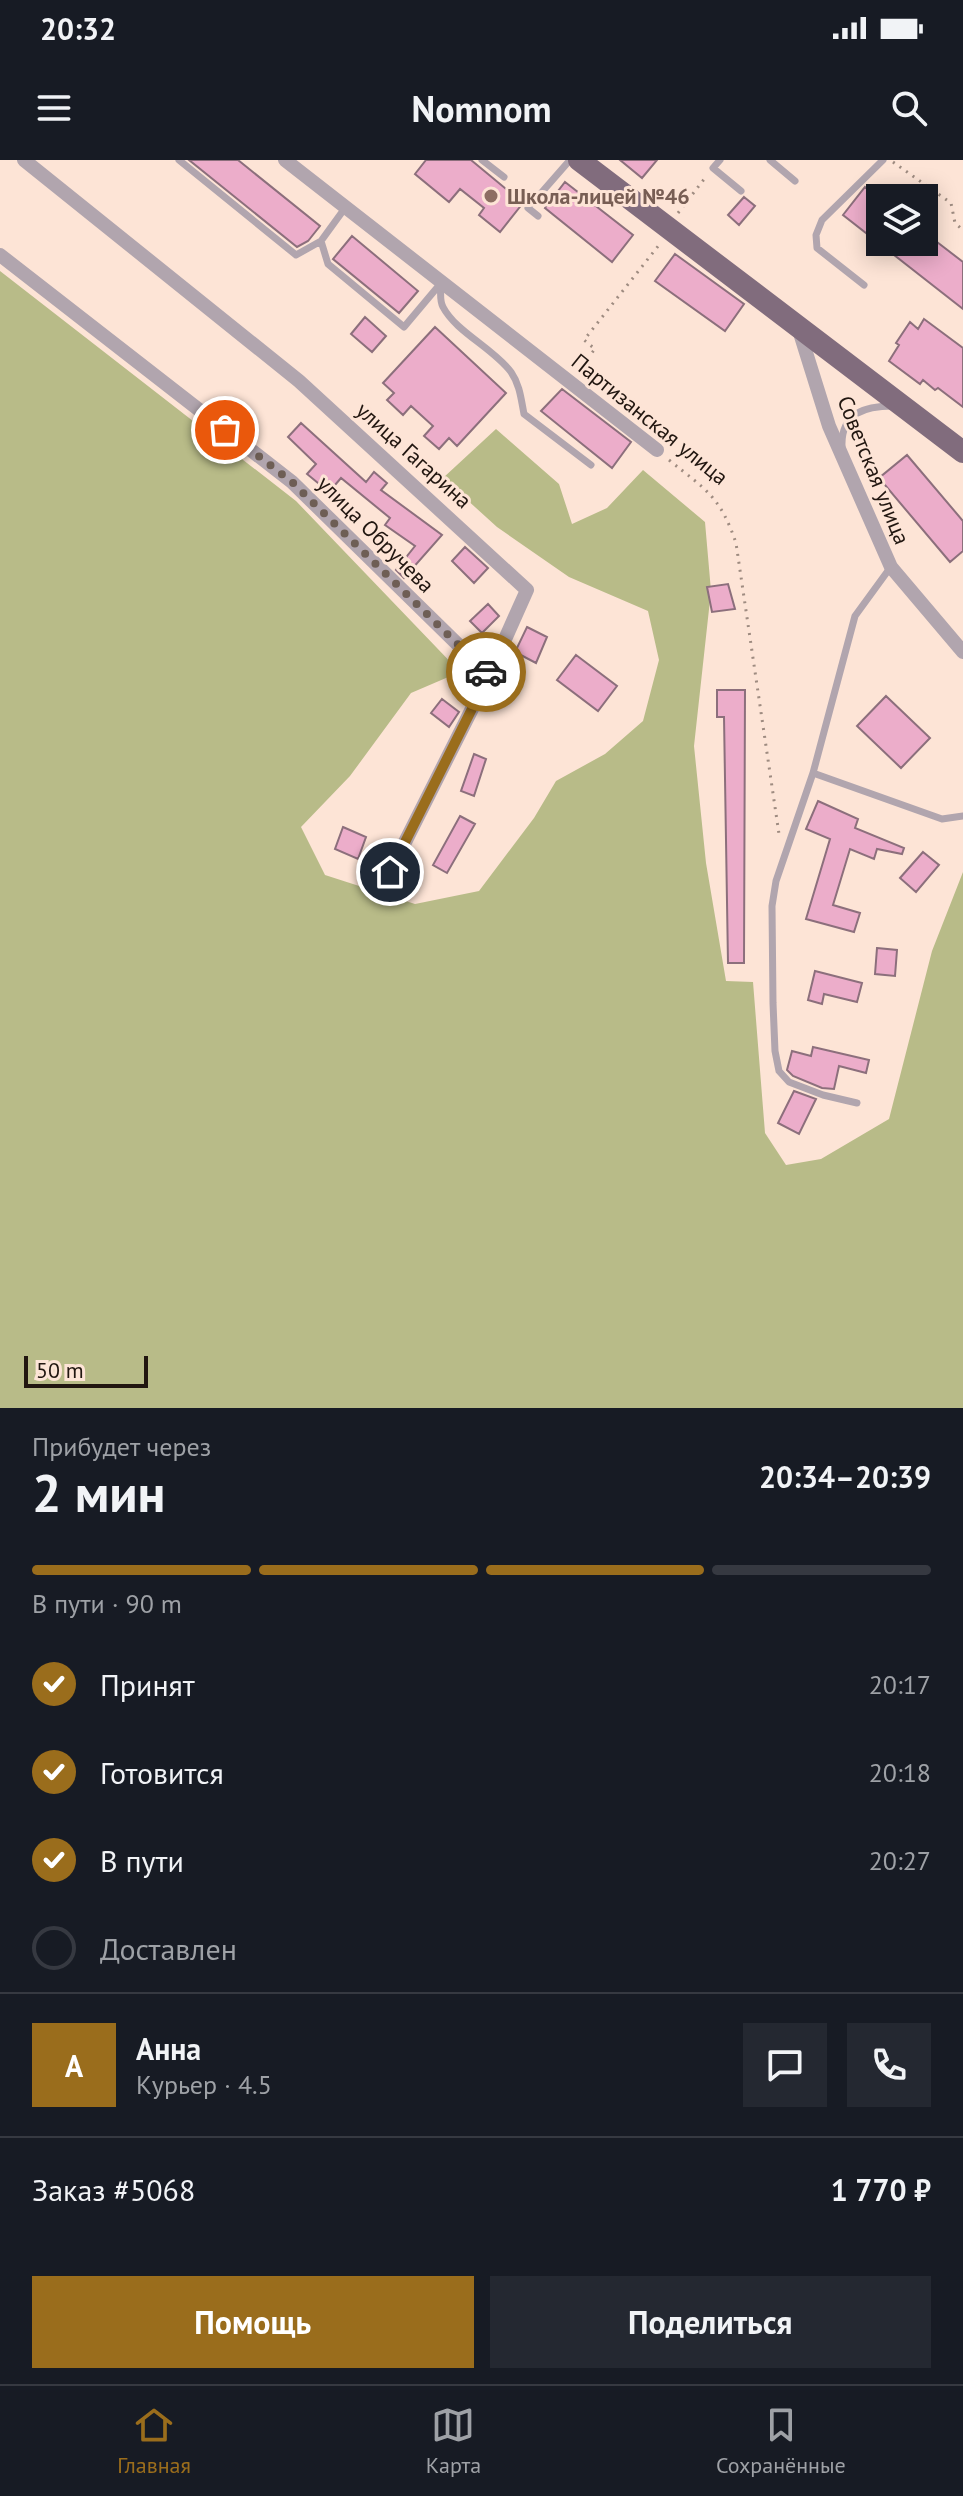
<!DOCTYPE html>
<html lang="ru">
<head>
<meta charset="utf-8">
<style>
	:root { --surface:#171b24; --page:#242831; --text:#f1f3f6; --muted:#9ea1a6; --line:#363941; --accent:#9a6d1c }
	body { margin:0; font-family:"PT Sans",sans-serif; background:var(--page); color:var(--text); height:100vh; display:flex; flex-direction:column; font-size:30px; white-space:nowrap }
	* { box-sizing:border-box; margin:0 }
	p { font-size:26px; color:var(--muted) }
	.icon { flex:none; width:44px; height:44px; fill:none; stroke:currentColor; stroke-width:2; stroke-linecap:round; stroke-linejoin:round }
	.map { position:relative; height:1248px; overflow:hidden }
	.details { display:flex; flex-direction:column; background:var(--surface); flex:1 }
	.details>* { flex:none }
	.buttons { position:absolute; left:866px; top:24px; display:grid; gap:16px }
	.buttons a { display:grid; place-items:center; width:72px; height:72px; border-radius:0px; background:var(--surface); box-shadow:0 4px 20px #0003; font-size:40px }
	.scale { position:absolute; left:24px; bottom:20px; width:124px; box-sizing:border-box; padding-left:8px; border:4px solid #211610; border-top:0; font-size:22px; line-height:28px; white-space:nowrap; color:#211610; -webkit-text-stroke:6px #fde4d6; paint-order:stroke }
	.pin { position:absolute; display:grid; place-items:center; width:68px; height:68px; color:#fff; margin:-34px; border:4px solid #fff; border-radius:50%; box-shadow:0 2px 8px #0007 }
	.courier { position:absolute; display:grid; place-items:center; width:80px; height:80px; margin:-40px; border:6px solid #9a6d1c; border-radius:50%; background:#fff; color:#222; box-shadow:0 2px 10px #0007 }
	.head em { font-style:normal; font-weight:700 }
	.head div { display:flex; flex-direction:column-reverse }
	.head { display:flex; align-items:center; justify-content:space-between; height:136px; padding:0 32px }
	h1 { font-size:52px; font-weight:700; line-height:60px }
	.bar { display:grid; grid-template-columns:repeat(4,1fr); gap:12px 8px; align-content:center; height:96px; padding:0 32px }
	.bar i { height:10px; border-radius:6px; background:var(--line) }
	.bar .active { background:var(--accent) }
	.bar p { grid-column:span 4 }
	.line { display:flex; align-items:center; gap:20px; padding:0 32px; border-top:2px solid var(--line) }
	.line div { flex:1 }
	.round { display:grid; place-items:center; flex:none; width:84px; height:84px; border-radius:0px; background:var(--page) }
	ol { padding:0 32px; list-style:none }
	li { display:flex; align-items:center; gap:24px; height:88px }
	li p { margin-inline-start:auto }
	li .icon { padding:8px; border-radius:50%; background:var(--accent); color:#fff; stroke-width:4 }
	li:last-child { color:var(--muted) }
	li i { width:44px; height:44px; border:4px solid var(--line); border-radius:50% }
	.action { display:flex; gap:16px; margin-top:auto; padding:16px 32px }
	.action a { flex:1; height:92px; border-radius:0px; background:var(--accent); color:#fff; font-size:32px; font-weight:700; line-height:92px; text-align:center }
	.action a+a { background:var(--page); color:var(--text) }
	.status { display:flex; justify-content:space-between; align-items:center; height:56px; padding:0 40px; background:var(--surface); direction:ltr }
	.status svg { height:22px; fill:currentColor }
	header { display:flex; justify-content:space-between; align-items:center; height:104px; padding:0 32px; background:var(--surface); font-size:36px; font-weight:700 }
	.tabs { display:flex; justify-content:space-around; align-items:center; height:112px; border-top:2px solid var(--line); background:var(--surface); font-size:22px; color:var(--muted) }
	.tabs a { display:grid; justify-items:center; gap:4px }
	.tabs .active { color:var(--accent) }
	.map>svg:first-child { display:block }
</style>
</head>
<body>
<div class="status"><b>20:32</b><svg viewBox="0 0 49 12"><path d="M0 12V9h3v3zM5 12V6h3v6zM10 12V3h3v9zM15 12V0h3v12zM26 1h20v11H26zM47 4h2v5h-2z"/></svg></div>
<header><svg class="icon" aria-label="menu" viewBox="0 0 24 24"><path d="M4 6h16M4 12h16M4 18h16"/></svg>Nomnom<svg class="icon" aria-label="search" viewBox="0 0 24 24"><circle cx="10" cy="10" r="6"/><path d="M15 15l6 6"/></svg></header>
<div class="map">
<svg width="963" height="1248" viewBox="0 0 963 1248">
	<rect width="100%" height="100%" fill="#fde4d6"/>
	<path fill="#b8bb88" d="M0 111 296 341 460 512 411 533 350 616 301 667 325 715 415 744 479 731 534 658 556 621 605 594 643 561 659 500 648 451 569 417 497 367 443 318 496 269 559 324 572 364 607 348 643 310 705 362 711 431 694 586 706 703 726 821 753 822 765 973 786 1005 821 999 889 959 932 791 963 712V1248H0Z"/>
	<path fill="#ecadca" stroke="#8c6f7c" stroke-width="2" d="M189 0H238L320 66 308 81 297 87Z
		M426 0H471L523 43 500 72 479 55 484 48 460 29 449 42 415 14Z
		M620 0H657L642 18Z
		M565 22 633 75 612 102 545 48Z
		M865 27 880 38V82H924V72L963 102V149L843 55Z
		M744 37 755 46 739 65 728 55Z
		M352 76 418 131 399 153 333 99Z
		M675 94 744 144 725 171 655 121Z
		M365 157 386 176 372 192 351 174Z
		M924 159 963 188V247L938 228 935 230 923 220 920 224 889 201 899 185 896 183 910 162 918 169Z
		M435 167 506 233 457 286 449 278 439 289 424 276 433 266 411 246 403 255 387 240 394 233 383 223Z
		M562 229 631 282 612 308 541 251Z
		M301 263 366 322 374 312 387 323 381 330 442 375 404 418 396 410 415 386 385 365 390 358 341 318 329 332 307 314 316 304 288 277Z
		M907 295 963 361V391L950 402 879 318Z
		M465 387 488 408 474 423 452 401Z
		M728 424 735 449 712 452 707 427Z
		M488 444 499 456 482 473 470 461Z
		M527 467 547 477 536 503 515 492Z
		M576 495 617 526 598 551 557 520Z
		M717 530H745L744 803H728L724 557H717Z
		M886 536 930 578 901 608 857 566Z
		M442 539 459 552 449 567 431 553Z
		M474 594 486 599 474 636 461 631Z
		M818 641 858 659 855 668 904 688 902 694 877 689 874 699 850 689 833 745 860 753 854 772 806 759 830 679 806 669Z
		M460 656 475 664 447 713 433 705Z
		M343 667 366 677 358 699 335 689Z
		M923 692 939 705 916 732 900 718Z
		M877 788 897 790 895 816 875 814Z
		M815 811 862 823 857 842 824 834 822 844 808 840Z
		M813 887 869 900 866 913 839 906 834 929 822 928 793 916 787 910 792 891 811 896Z
		M794 931 816 939 799 974 778 963Z"/>
	<g fill="none" stroke-linecap="round" stroke-linejoin="round">
		<path stroke="#9e8b80" stroke-width="3" stroke-dasharray="2 6" stroke-linecap="butt" d="M893 2 951 43 955 63 963 70
			M678 53 705 18
			M577 211 595 189 584 180 659 85
			M669 300C706 330 720 336 736 383L779 674"/>
		<path stroke="#b1a5ae" stroke-width="7" d="M179 0 296 95 321 81 345 48
			M482 0 504 17
			M720 0 713 8 741 31
			M770 0 795 21
			M538 56 528 48 570 0
			M321 81 328 104 404 167 441 123
			M441 123C441 131 439 140 443 147 456 172 493 188 511 212 520 225 521 239 524 254L591 305
			M864 125 817 88 816 75 822 60 883 0
			M842 286C841 253 865 246 893 246
			M813 613 942 659 963 656
			M857 943 823 935 789 922 779 911 775 891 773 843 772 746 776 721 813 613 855 456 890 408"/>
		<path stroke="#b1a5ae" stroke-width="14" d="M24 0 299 221 527 430 489 515 390 712
			M285 0 657 290
			M0 95 292 322 489 515
			M799 170 829 266 891 407 963 492"/>
		<path stroke="#816c7d" stroke-width="22" d="M579 0 963 292"/>
	</g>
	<g fill="none" stroke-linecap="round" stroke-linejoin="round">
		<path stroke="#6e5e55" stroke-width="8" stroke-dasharray="0 14.4" d="M225 270 292 322 486 512"/>
		<path stroke="#9a6d1c" stroke-width="10" d="M390 712 489 515 486 512"/>
	</g>
	<circle fill="#8d6e63" stroke="#fde4d6" stroke-width="3" cx="491" cy="36" r="8"/>
	<g text-anchor="middle" dominant-baseline="central" stroke-width="6" stroke-linejoin="round" paint-order="stroke">
		<g font-size="22" font-weight="bold" fill="#785e54" stroke="#fde4d6" text-anchor="start">
			<text x="507" y="36">Школа-лицей №46</text>
		</g>
		<g font-size="22" fill="#211610" stroke="#fde4d6">
			<text transform="translate(650 259) rotate(39)">Партизанская улица</text>
			<text transform="translate(414 295) rotate(42)">улица Гагарина</text>
			<text transform="translate(874 310) rotate(68)">Советская улица</text>
			<text transform="translate(376 374) rotate(45)">улица Обручева</text>
		</g>
	</g>
</svg>
<div class="buttons">
<a><svg class="icon" aria-label="layers" viewBox="0 0 24 24"><path d="M12 4l9 5-9 5-9-5zM3 14l9 5 9-5"/></svg></a>
</div>
<div class="scale">50 m</div>
<div class="pin" style="left:225px;top:270px;background:#ea580c"><svg class="icon" aria-label="bag" viewBox="0 0 24 24"><path d="M5 8h14l-1 12H6zM9 8a3 3 0 0 1 6 0"/></svg></div>
<div class="pin" style="left:390px;top:712px;background:#1f2937"><svg class="icon" aria-label="home" viewBox="0 0 24 24"><path d="M3 11l9-7 9 7M6 9v11h12V9"/></svg></div>
<div class="courier" style="left:486px;top:512px"><svg class="icon" aria-label="car" viewBox="0 0 24 24"><path d="M5 17H2v-5l4-1 3-4h7l3 4 3 1v5h-3M9 17h6M6 11h13"/><circle cx="7" cy="17" r="2"/><circle cx="17" cy="17" r="2"/></svg></div>
</div>
<section class="details">
<div class="head"><div><h1>2 мин</h1><p>Прибудет через</p></div><em>20:34–20:39</em></div>
<div class="bar"><i class="active"></i><i class="active"></i><i class="active"></i><i></i><p>В пути · 90 m</p></div>
<ol>
<li><svg class="icon" aria-label="check" viewBox="0 0 24 24"><path d="M5 12l5 5 9-10"/></svg>Принят<p>20:17</p></li>
<li><svg class="icon" aria-label="check" viewBox="0 0 24 24"><path d="M5 12l5 5 9-10"/></svg>Готовится<p>20:18</p></li>
<li><svg class="icon" aria-label="check" viewBox="0 0 24 24"><path d="M5 12l5 5 9-10"/></svg>В пути<p>20:27</p></li>
<li><i></i>Доставлен</li>
</ol>
<div class="line" style="height:144px"><b class="round" style="background:var(--accent);color:#fff">А</b><div><b>Анна</b><p>Курьер · 4.5</p></div><a class="round"><svg class="icon" aria-label="chat" viewBox="0 0 24 24"><path d="M4 5h16v11H9l-5 4z"/></svg></a><a class="round"><svg class="icon" aria-label="phone" viewBox="0 0 24 24"><path d="M5 4h4l2 5-3 2q2 4 5 5l2-3 5 2v4C11 20 4 13 5 4z"/></svg></a></div>
<div class="line" style="height:104px"><div>Заказ #5068</div><b>1 770 ₽</b></div>
<div class="action"><a>Помощь</a><a>Поделиться</a></div>
</section>
<nav class="tabs">
<a class="active"><svg class="icon" aria-label="home" viewBox="0 0 24 24"><path d="M3 11l9-7 9 7M6 9v11h12V9"/></svg>Главная</a>
<a><svg class="icon" aria-label="map" viewBox="0 0 24 24"><path d="M3 6l6-2 6 2 6-2v14l-6 2-6-2-6 2zM9 4v14M15 6v14"/></svg>Карта</a>
<a><svg class="icon" aria-label="saved" viewBox="0 0 24 24"><path d="M7 4h10v16l-5-4-5 4z"/></svg>Сохранённые</a>
</nav>
</body>
</html>
